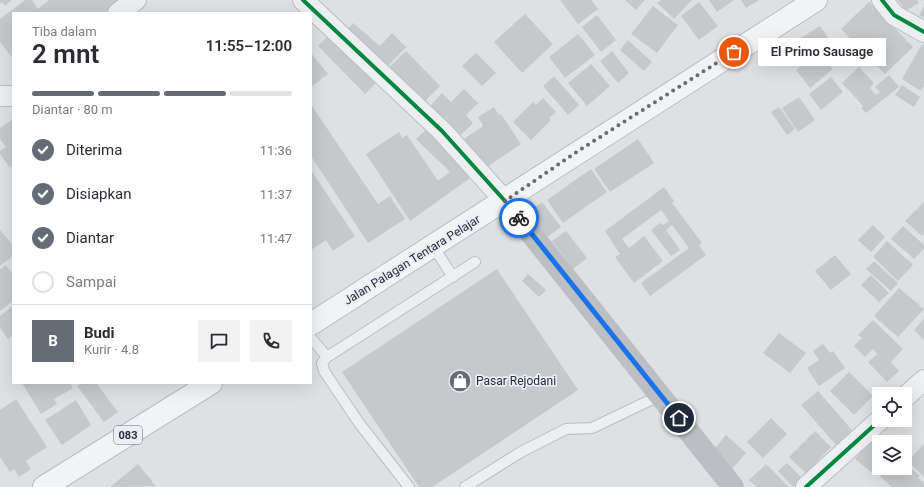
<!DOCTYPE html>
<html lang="id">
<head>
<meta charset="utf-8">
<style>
	:root { --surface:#fff; --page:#f2f2f3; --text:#2b2b33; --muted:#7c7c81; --line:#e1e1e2; --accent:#666c76 }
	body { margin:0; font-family:Roboto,sans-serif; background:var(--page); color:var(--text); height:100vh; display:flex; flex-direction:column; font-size:15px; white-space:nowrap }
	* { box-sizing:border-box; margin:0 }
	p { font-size:13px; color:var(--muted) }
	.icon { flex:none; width:22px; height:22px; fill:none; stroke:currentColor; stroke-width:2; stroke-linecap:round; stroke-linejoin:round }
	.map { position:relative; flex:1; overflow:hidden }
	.drawer { position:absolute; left:12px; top:12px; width:300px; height:372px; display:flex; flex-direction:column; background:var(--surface); border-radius:0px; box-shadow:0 4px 16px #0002 }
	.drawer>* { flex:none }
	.buttons { position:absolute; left:872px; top:387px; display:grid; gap:8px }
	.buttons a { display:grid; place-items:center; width:40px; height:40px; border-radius:0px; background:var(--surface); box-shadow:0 4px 16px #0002; font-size:20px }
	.pin { position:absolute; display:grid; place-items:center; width:34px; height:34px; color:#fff; margin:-17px; border:2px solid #fff; border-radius:50%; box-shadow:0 1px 4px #0007 }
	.courier { position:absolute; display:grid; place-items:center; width:40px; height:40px; margin:-20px; border:3px solid #1a73e8; border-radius:50%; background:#fff; color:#222; box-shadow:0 1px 5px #0007 }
	.bubble { position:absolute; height:28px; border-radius:0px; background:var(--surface); box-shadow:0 4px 16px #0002; font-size:13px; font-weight:600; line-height:28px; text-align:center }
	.head em { font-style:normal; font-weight:600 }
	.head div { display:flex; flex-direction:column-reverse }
	.head { display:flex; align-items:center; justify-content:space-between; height:68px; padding:0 20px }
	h1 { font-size:26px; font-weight:600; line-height:30px }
	.bar { display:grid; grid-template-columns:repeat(4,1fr); gap:6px 4px; align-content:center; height:48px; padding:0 20px }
	.bar i { height:5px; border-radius:3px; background:var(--line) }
	.bar .active { background:var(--accent) }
	.bar p { grid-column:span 4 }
	.line { display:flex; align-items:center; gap:10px; padding:0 20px; border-top:1px solid var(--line) }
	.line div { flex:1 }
	.round { display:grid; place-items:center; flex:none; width:42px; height:42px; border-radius:0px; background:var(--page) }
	ol { padding:0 20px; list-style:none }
	li { display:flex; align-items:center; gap:12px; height:44px }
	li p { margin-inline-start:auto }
	li .icon { padding:4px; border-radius:50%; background:var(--accent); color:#fff; stroke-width:4 }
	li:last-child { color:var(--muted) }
	li i { width:22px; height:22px; border:2px solid var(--line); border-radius:50% }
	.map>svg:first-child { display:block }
</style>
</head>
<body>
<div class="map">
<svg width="924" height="487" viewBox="0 0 924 487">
	<rect width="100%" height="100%" fill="#dee0e4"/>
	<path fill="#c6c8cc" d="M0 0H12L5 6 2 2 0 4Z
		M25 0H32L38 9 49 0H124L107 13H13V59L0 42V19Z
		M560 0H591L598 9 578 24Z
		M625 0H645L636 10Z
		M661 0H692L674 19 657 3Z
		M709 0H734L717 12Z
		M741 0H759L746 8Z
		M898 0H917L919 3 905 11Z
		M699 2 718 26 699 40 681 16Z
		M869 2 913 47 885 74 841 29Z
		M653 6 678 25 657 53 631 34Z
		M924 6V18L919 15Z
		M525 14 553 44 522 73 494 42Z
		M597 15 616 40 601 52 582 27Z
		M353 23 380 46 392 33 406 47 386 68 346 31Z
		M820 26 838 52 832 56 821 40 815 44 817 47 792 63 783 49Z
		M578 34 595 55 565 78 549 57Z
		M329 35 376 83 365 94 318 46Z
		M628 40 652 62 644 71 620 50Z
		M922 44 924 45V86L921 91 902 79Z
		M406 51 440 86 422 104 388 68Z
		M612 51 629 73 618 83 600 61Z
		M817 51 833 69 810 88 796 70Z
		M311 53 328 74 311 87Z
		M476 53 496 73 482 86 462 66Z
		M591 64 610 86 587 106 568 83Z
		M859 67 874 83 870 88 876 95 880 92 875 87 889 75 899 87 866 113 861 108 863 106 842 83Z
		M554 76 579 105 568 115 543 86Z
		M831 77 843 92 821 110 809 94Z
		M902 85 920 97 914 107 895 95Z
		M464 89 478 103 466 115 473 123 460 136 430 106 442 93 451 102Z
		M799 97 815 120 798 132 782 108Z
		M543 98 556 112 549 118 551 120 531 140 513 122 533 102 536 105Z
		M312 106 378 204 390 196 405 219 368 243 311 156Z
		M494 107 499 115 501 114 521 144 484 169 464 139 483 126 478 117Z
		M779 107 795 129 787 135 771 112Z
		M13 119V166L10 168 0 154V151L6 147 0 139V128Z
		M429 127 473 176 410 221 366 154 399 132 402 138 407 135 438 181 450 172 416 139Z
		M638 139 654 163 610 192 594 169Z
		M591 169 607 192 563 223 547 200Z
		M311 170 355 236 333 251 326 240 311 250Z
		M664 187 674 201 672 203 702 243 699 245 706 255 650 296 641 283 689 248 672 225 666 230 680 250 671 256 651 230 660 223 663 225 669 221 661 210 622 239 629 248 644 236 663 261 634 283 615 257 620 254 605 231Z
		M542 202 561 227 546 238 528 213Z
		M924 202V234L922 236 905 221Z
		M873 225 885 237 871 252 858 240Z
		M903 226 924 245V249L914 259 891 239Z
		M0 230 13 245V256L0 266Z
		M566 231 587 258 573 269 552 241Z
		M887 241 913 265 898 281 873 257Z
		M835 255 851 274 831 290 815 271Z
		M874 261 898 283 891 291 866 269Z
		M6 265 13 275V301L0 311V269Z
		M497 269 578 390 432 487H419L342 372Z
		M528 274 546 290 539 297 522 281Z
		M871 275 889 293 879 302 861 285Z
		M899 288 924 309 898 337 874 316Z
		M13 306V335L8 339 0 328V316Z
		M924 319V340L914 330Z
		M873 320 903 349 891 362 899 371 887 382 868 362 877 354 873 349 865 357 854 346 862 338 858 335Z
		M779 333 806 353 790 373 763 353Z
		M823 344 830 353 833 351 845 368 819 386 807 368 819 360 813 351Z
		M849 372 873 396 854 415 830 391Z
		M22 383H70L73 388 54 399 57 404 41 414Z
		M81 383H96L118 412 104 422 77 386Z
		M818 391 852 430 836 445 801 405Z
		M16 399 47 447 26 461 31 469 19 477 14 469 10 472 0 457V410Z
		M76 400 91 425 62 445 45 420Z
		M771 418 787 434 763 458 747 442Z
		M815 431 831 447 806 473 789 457Z
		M726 435 746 453 731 470 712 452Z
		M874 437 879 442V468H881L875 475 855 459Z
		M924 444V477L908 461Z
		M787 463 802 478 793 487 778 471Z
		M905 463 920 476 918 478 924 483V487H892L880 476 887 468H905Z
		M138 464 156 486 110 487Z
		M766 464 789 487H757L749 480Z"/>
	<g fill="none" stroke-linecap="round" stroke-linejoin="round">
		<g stroke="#bcbec2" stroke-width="12">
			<path id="lane" d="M433 246 453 277
				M311 338 327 357
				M409 487 359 423 324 371 322 363 327 357 475 262
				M465 487 521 452 566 429 592 428 661 395"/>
		</g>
		<g stroke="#bcbec2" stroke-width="22">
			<path id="street" d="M303 0 442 131 505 201
				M882 0 894 15 924 32
				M118 13 136 0
				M0 96H13
				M905 397 924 380
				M806 487 880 420"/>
		</g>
		<g stroke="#babdc1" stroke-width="24">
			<path id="primary" d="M311 324 816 0
				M44 487 211 383"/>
		</g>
		<use href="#lane" stroke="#edeef0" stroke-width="10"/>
		<use href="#street" stroke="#edeef0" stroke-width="20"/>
		<path stroke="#bcbec3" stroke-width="22" d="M505 201 733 487"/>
		<use href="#primary" stroke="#f2f3f4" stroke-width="22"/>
		<g stroke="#ebeef4" stroke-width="6">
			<path id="cycleway" d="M303 0 442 131 505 201
				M882 0 894 15 924 32
				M806 487 880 420"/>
		</g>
		<use href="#cycleway" stroke="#00873e" stroke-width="4"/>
	</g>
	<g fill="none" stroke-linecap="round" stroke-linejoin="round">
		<path stroke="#666c76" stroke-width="4" stroke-dasharray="0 7.2" d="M519 218 505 201 578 151 734 52"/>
		<path stroke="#1a73e8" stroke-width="5" d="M519 218 679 418"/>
	</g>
	<defs>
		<g id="shop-disc" transform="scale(1.15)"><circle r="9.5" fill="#666c76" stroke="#ebeef4"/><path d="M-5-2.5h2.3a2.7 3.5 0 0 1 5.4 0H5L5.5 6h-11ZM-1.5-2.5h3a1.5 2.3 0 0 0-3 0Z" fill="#fff"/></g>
	</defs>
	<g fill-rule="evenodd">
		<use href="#shop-disc" x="460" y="381"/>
	</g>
	<g text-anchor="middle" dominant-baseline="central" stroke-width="3.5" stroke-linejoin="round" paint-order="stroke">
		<rect fill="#ebeef4" stroke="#616772" stroke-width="1" x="114" y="426" width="28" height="18" rx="3"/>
		<g font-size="11" font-weight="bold" fill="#262d3b">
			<text x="128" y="435">083</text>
		</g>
		<g font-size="12" fill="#262d3b" stroke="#ebeef4">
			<text transform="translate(412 260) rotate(-32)">Jalan Palagan Tentara Pelajar</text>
		</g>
		<g font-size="12" fill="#262d3b" stroke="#ebeef4" text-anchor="start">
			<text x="476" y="381">Pasar Rejodani</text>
		</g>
	</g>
</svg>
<div class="buttons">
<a><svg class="icon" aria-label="locate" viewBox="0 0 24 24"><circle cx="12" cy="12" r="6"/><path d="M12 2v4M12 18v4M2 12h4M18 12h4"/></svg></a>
<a><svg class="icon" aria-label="layers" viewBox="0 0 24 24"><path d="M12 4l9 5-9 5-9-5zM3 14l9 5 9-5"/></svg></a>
</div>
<div class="pin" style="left:734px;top:52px;background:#ea580c"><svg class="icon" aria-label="bag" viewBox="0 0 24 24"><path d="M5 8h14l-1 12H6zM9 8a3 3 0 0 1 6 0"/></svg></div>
<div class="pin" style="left:679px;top:418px;background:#1f2937"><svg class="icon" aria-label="home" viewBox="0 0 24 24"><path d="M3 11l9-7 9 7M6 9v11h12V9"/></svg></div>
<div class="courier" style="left:519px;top:218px"><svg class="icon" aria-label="bike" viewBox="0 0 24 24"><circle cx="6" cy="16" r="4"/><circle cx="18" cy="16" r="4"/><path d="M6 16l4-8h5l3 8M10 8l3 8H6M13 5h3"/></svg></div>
<div class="bubble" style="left:758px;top:38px;width:128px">El Primo Sausage</div>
<section class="drawer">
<div class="head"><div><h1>2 mnt</h1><p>Tiba dalam</p></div><em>11:55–12:00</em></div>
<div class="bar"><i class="active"></i><i class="active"></i><i class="active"></i><i></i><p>Diantar · 80 m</p></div>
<ol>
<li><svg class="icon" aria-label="check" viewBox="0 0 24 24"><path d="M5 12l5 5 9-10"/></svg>Diterima<p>11:36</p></li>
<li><svg class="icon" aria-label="check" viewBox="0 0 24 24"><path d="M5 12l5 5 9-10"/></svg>Disiapkan<p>11:37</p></li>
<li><svg class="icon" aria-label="check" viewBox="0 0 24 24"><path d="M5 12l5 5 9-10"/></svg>Diantar<p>11:47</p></li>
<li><i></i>Sampai</li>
</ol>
<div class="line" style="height:72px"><b class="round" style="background:var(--accent);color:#fff">B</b><div><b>Budi</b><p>Kurir · 4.8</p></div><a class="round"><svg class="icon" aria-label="chat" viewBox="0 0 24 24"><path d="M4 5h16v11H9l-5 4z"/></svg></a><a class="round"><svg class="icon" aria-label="phone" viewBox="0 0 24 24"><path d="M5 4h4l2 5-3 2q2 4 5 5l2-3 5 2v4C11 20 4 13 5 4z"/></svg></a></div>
</section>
</div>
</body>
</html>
